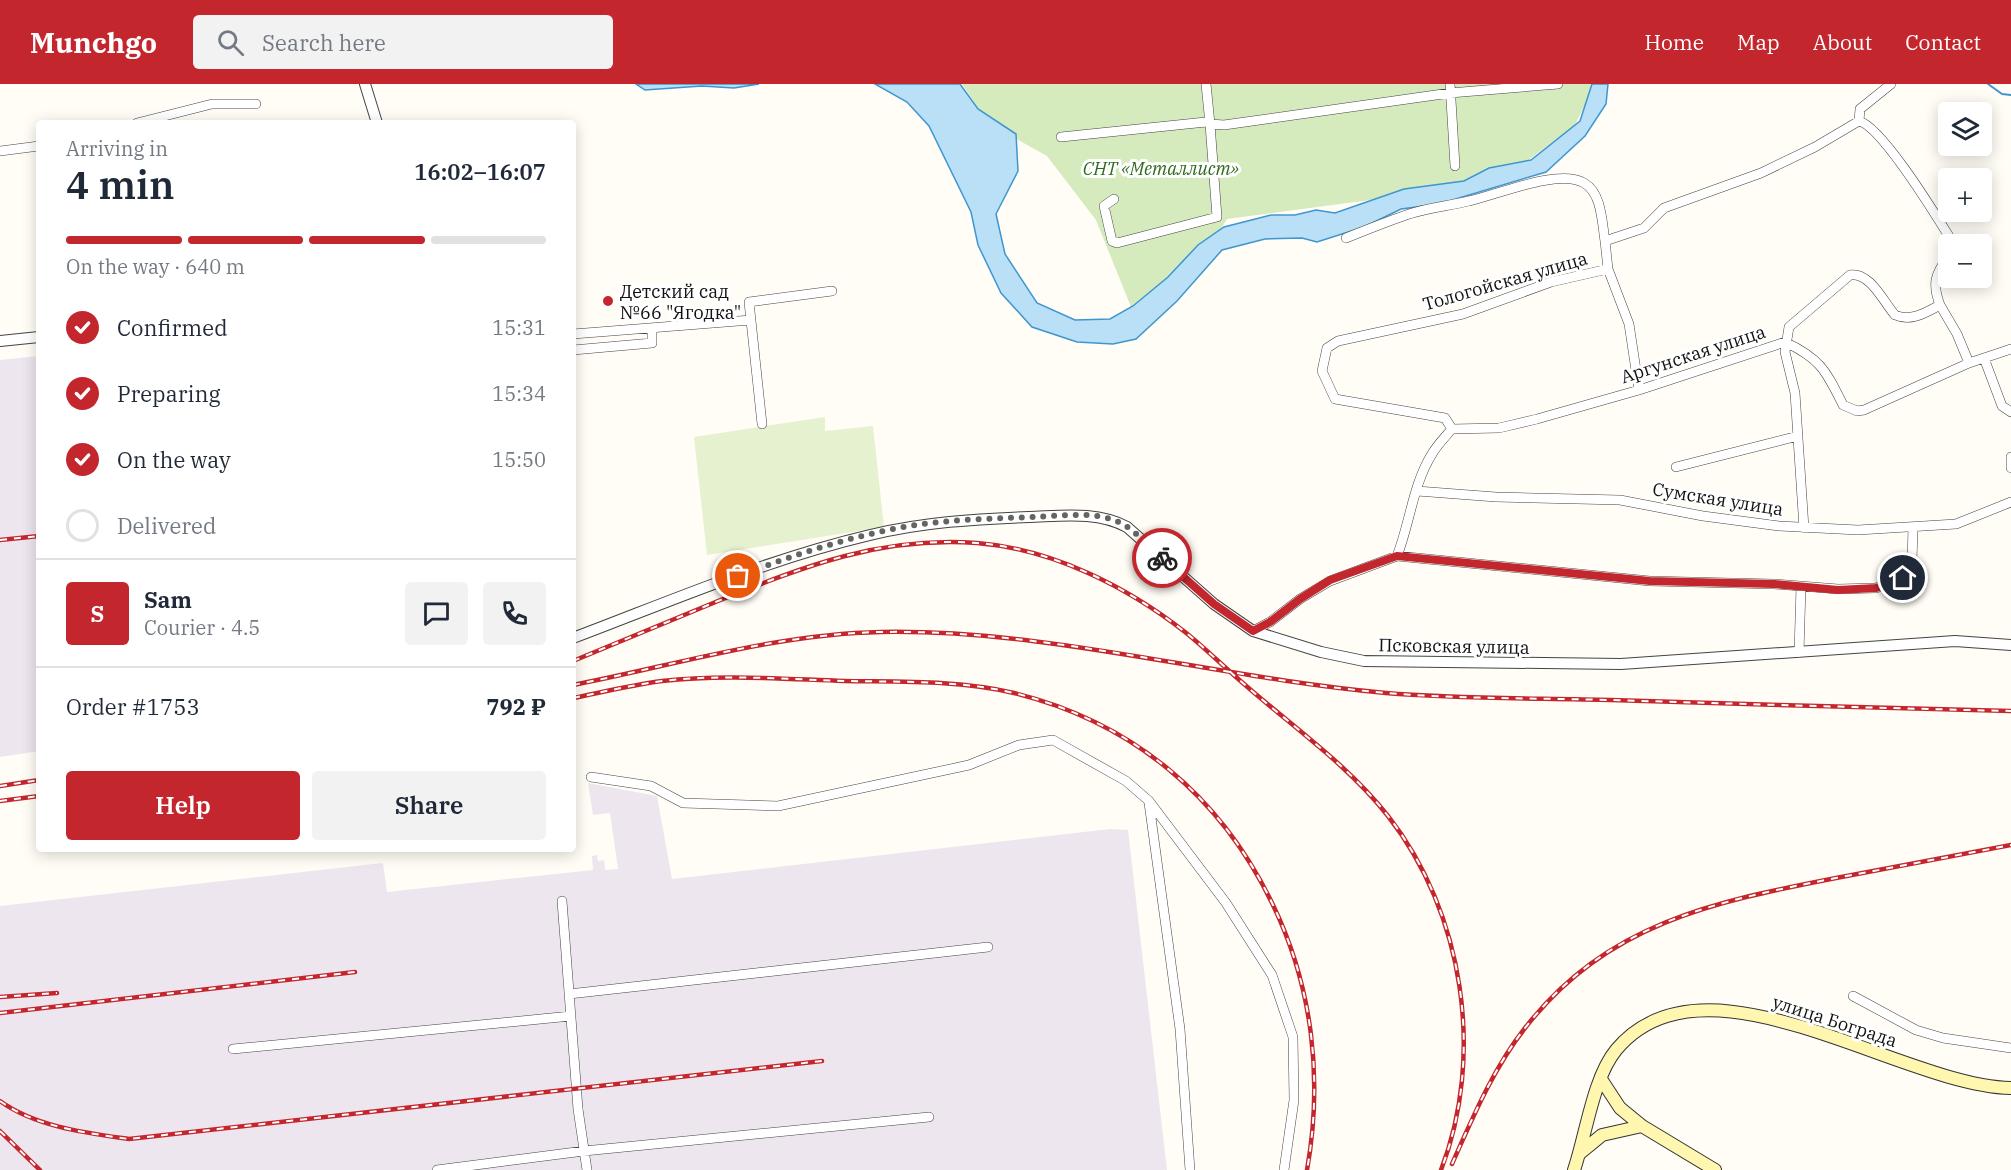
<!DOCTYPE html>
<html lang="en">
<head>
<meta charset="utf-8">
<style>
	:root { --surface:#fff; --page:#f2f2f3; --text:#1f2937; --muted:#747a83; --line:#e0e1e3; --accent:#c4262e }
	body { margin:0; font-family:"IBM Plex Serif",serif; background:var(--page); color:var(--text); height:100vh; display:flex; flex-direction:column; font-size:22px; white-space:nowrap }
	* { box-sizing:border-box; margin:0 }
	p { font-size:20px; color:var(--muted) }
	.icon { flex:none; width:33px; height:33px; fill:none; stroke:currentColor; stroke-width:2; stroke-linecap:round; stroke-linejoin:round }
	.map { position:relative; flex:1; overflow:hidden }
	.details { position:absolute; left:36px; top:36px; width:540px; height:732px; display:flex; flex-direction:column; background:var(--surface); border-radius:6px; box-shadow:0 3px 15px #0003 }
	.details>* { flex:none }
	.tools { position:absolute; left:1938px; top:18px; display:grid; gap:12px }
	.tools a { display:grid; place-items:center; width:54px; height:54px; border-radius:6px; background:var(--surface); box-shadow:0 3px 15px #0003; font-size:30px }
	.pin { position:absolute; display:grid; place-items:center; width:51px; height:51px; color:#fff; margin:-26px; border:3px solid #fff; border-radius:50%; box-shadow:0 2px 6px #0007 }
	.courier { position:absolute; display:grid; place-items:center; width:60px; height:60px; margin:-30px; border:4px solid #c4262e; border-radius:50%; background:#fff; color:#222; box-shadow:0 2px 8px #0007 }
	.head em { font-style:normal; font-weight:600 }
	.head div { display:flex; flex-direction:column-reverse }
	.head { display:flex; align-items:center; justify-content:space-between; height:102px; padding:0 30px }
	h1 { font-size:39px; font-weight:600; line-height:45px }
	.bar { display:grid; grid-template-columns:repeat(4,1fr); gap:9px 6px; align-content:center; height:72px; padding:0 30px }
	.bar i { height:8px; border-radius:4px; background:var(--line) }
	.bar .active { background:var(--accent) }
	.bar p { grid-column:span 4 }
	.line { display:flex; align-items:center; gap:15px; padding:0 30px; border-top:2px solid var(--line) }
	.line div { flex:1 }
	.round { display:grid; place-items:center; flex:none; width:63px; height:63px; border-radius:6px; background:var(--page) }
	ol { padding:0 30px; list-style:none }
	li { display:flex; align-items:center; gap:18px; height:66px }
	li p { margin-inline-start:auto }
	li .icon { padding:6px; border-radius:50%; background:var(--accent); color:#fff; stroke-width:4 }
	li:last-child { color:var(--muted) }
	li i { width:33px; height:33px; border:3px solid var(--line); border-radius:50% }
	.action { display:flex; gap:12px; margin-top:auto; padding:12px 30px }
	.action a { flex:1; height:69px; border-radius:6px; background:var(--accent); color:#fff; font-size:24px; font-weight:600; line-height:69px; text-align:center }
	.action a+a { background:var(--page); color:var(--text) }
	header { display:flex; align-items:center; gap:36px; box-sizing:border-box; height:84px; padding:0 30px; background:var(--accent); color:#fff }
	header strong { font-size:28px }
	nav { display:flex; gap:33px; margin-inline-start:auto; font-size:21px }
	.search { width:420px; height:54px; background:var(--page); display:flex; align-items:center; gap:15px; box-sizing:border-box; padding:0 21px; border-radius:6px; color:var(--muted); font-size:22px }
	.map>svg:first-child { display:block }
</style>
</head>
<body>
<header>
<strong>Munchgo</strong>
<div class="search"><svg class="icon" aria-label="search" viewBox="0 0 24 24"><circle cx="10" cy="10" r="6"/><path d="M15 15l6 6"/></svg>Search here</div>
<nav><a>Home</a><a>Map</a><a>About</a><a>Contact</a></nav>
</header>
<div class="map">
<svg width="2011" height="1086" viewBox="0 0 2011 1086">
	<rect width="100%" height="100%" fill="#fffdf5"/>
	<path fill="#eee6ef" d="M37 266H39V667L0 673V276L38 272Z
		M588 699 657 712 672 795 1110 745 1128 746 1167 1086H0V822L383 779 387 808 593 786 592 772 597 771 598 777 604 776 605 786 618 785 610 729 593 731Z"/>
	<path fill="#d5ebbd" d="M962 0H1595L1575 41 1527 77 1491 91 1446 106 1227 135C1205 173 1168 200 1131 223L1096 136 1047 72 988 39Z"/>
	<path fill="#e6f2cf" d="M825 333V347L873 342 884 443 707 471 694 353Z"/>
	<path fill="#b9e0f7" stroke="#3f96cf" stroke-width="1.5" d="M636 0H759L734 4 702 2 645 6Z
		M875 0H960L978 25 1016 50 1018 87 996 130 1005 170 1037 219 1075 236 1110 235 1133 222 1168 193 1198 161 1224 143 1271 131H1295L1316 126 1335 129 1404 105 1464 97 1489 84 1531 76 1580 37 1592 0H1608L1606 20 1585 52 1546 88 1439 120 1401 125 1364 143 1317 158 1302 154 1265 155 1222 166 1177 217 1136 255 1113 260 1077 258 1032 243 1001 209 978 161 971 128 929 42 907 18Z"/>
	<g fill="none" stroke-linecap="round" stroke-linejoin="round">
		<path stroke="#3f96cf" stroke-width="2" d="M1988 0 2002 10 2011 11"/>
		<g stroke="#444" stroke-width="10">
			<path id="minor" d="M1450 0 1455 82
				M1859 37C1882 43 1935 130 1950 154L1951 160
				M137 39 212 20H256
				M1061 53 1206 38 1210 40 1206 0
				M0 67 39 62
				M1114 115 1104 122 1112 157 1117 159 1217 133 1210 40 1224 41 1450 9 1558 0
				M1346 154C1366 146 1386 138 1406 131 1426 124 1448 122 1469 117 1497 111 1558 84 1584 99 1602 109 1602 139 1605 157
				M1940 221 1957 250 1969 279
				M573 250 751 236
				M573 266 652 259V244
				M1984 274 2002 322 2011 328
				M1639 306 1629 240 1608 185 1605 157 1644 144 1664 124 1761 89 1815 63 1859 37 1860 25 1891 0
				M762 340 749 218 832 207
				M1452 345 1499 344 1537 335 1639 306 1785 258C1821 275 1826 287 1843 321L1857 327 1864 326 1969 279 2011 265
				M1452 345 1445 334 1335 315 1322 287 1327 264 1338 257 1463 230 1551 198 1608 185
				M2011 373V384
				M1676 383 1798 352
				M1417 407 1496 413 1620 416 1703 432 1779 442 1858 446 1956 440 2011 418
				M1804 444 1795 309 1785 268 1789 243 1850 191C1870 188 1883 217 1895 231 1911 238 1925 229 1940 221 1932 200 1935 190 1948 173
				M1397 472C1410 439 1413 400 1432 370 1437 361 1445 353 1452 345
				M1253 547 1270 538 1300 515 1330 497 1397 472 1650 497 1774 500 1838 505 1876 504 1903 494 1909 487 1912 477 1913 444
				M1799 568 1801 503
				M591 693 651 702 683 719 778 722 969 681 1019 661 1053 656 1126 697 1149 717 1226 819 1272 891 1293 953 1294 1016 1284 1086
				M1149 719 1180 945 1190 1086
				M562 817 578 1025 587 1086
				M569 910 988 863
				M1853 912 1916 946 1943 954 2011 964
				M233 965 571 932
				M437 1086 584 1067 929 1033"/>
		</g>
		<g stroke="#444" stroke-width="12">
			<path id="tertiary" d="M365 0 377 39
				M0 257 39 253
				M573 554C671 517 768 475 870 451 923 438 976 435 1029 433 1062 432 1097 427 1127 443L1214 520 1253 547 1321 568 1364 577 1621 580 1955 557 2011 561"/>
		</g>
		<g stroke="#333" stroke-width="14">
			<path id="secondary" d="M1601 995 1620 1024 1642 1042 1715 1086
				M1580 1069 1602 1051 1642 1042
				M1574 1086C1586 1051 1593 994 1616 966 1705 859 1900 1002 2011 1004"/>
		</g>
		<use href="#minor" stroke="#fff" stroke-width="9"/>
		<use href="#tertiary" stroke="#fff" stroke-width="10"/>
		<use href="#secondary" stroke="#fff6b0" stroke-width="12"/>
		<g stroke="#c4262e" stroke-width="4.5">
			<path id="rail" d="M0 456 39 452
				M573 577C621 557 670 537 718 517 805 482 881 452 977 459 1052 465 1126 502 1185 548 1205 564 1224 583 1244 600 1293 643 1348 681 1388 732 1464 829 1485 972 1441 1086
				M573 601C675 581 776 550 881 548 1051 545 1217 594 1386 609 1460 615 1536 614 1611 616 1744 620 1878 624 2011 627
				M573 614C603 608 632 601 662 597 722 590 784 595 844 597 900 598 959 596 1014 609 1132 638 1221 712 1273 821 1313 904 1323 996 1307 1086
				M0 702 39 696
				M0 717 39 712
				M0 913 57 909
				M0 929 355 888
				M0 1017C36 1043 87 1049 129 1055L822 977
				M0 1047 40 1086
				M1452 1080C1473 1033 1493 985 1525 944 1607 839 1713 818 1836 794 1895 783 1953 772 2011 761"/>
		</g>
		<use href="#rail" stroke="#fff" stroke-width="2" stroke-dasharray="7" stroke-linecap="butt"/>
	</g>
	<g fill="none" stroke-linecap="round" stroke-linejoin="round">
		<path stroke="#646461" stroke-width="6" stroke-dasharray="0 10.8" d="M738 492C802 468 871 445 940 438 971 435 1003 434 1035 433 1061 432 1092 427 1116 437 1134 444 1148 462 1162 474"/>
		<path stroke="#c4262e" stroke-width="8" d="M1162 474 1214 520 1253 547 1270 538 1300 515 1330 496 1397 472 1650 497 1774 500 1838 506 1876 504 1903 494"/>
	</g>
	<circle fill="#c4262e" stroke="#fff" stroke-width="2" cx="608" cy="217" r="6"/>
	<g text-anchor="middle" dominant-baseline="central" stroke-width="6" stroke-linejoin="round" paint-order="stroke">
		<g font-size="18" font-style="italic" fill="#2f6b1f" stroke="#fff">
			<text x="1161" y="84">СНТ «Металлист»</text>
		</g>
		<g font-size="18" fill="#111" stroke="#fff">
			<text transform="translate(1505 197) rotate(-16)">Тологойская улица</text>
			<text transform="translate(1693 270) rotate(-18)">Аргунская улица</text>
			<text transform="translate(1718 415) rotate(9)">Сумская улица</text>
			<text transform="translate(1454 562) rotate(1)">Псковская улица</text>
			<text transform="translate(1835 937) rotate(18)">улица Бограда</text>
		</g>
		<g font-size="18" fill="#111" stroke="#fff" text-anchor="start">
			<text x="620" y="207">Детский сад<tspan x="620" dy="21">№66 "Ягодка"</tspan></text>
		</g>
	</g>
</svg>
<div class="tools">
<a><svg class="icon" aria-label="layers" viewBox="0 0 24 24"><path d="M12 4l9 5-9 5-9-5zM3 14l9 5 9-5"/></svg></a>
<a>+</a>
<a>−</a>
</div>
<div class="pin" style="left:738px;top:492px;background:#ea580c"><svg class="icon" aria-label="bag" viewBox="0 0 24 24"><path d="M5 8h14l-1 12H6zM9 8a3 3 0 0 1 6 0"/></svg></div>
<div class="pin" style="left:1903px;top:494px;background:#1f2937"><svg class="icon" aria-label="home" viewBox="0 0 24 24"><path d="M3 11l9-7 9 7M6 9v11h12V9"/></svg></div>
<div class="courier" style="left:1162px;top:474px"><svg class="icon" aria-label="bike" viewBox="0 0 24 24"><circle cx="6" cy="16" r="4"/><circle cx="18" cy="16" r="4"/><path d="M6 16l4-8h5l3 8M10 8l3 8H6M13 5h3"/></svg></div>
<section class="details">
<div class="head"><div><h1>4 min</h1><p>Arriving in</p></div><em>16:02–16:07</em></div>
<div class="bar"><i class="active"></i><i class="active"></i><i class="active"></i><i></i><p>On the way · 640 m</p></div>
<ol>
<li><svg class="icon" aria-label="check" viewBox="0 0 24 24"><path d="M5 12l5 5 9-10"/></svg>Confirmed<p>15:31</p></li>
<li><svg class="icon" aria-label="check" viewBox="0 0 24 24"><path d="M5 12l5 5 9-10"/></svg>Preparing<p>15:34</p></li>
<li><svg class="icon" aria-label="check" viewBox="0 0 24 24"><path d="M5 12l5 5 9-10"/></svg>On the way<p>15:50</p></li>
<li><i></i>Delivered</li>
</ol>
<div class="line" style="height:108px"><b class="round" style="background:var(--accent);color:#fff">S</b><div><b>Sam</b><p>Courier · 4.5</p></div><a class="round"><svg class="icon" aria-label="chat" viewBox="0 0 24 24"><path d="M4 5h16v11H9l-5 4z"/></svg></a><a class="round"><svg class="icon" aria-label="phone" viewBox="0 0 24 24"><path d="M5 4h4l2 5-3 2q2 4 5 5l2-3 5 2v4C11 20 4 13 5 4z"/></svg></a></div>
<div class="line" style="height:78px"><div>Order #1753</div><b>792 ₽</b></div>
<div class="action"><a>Help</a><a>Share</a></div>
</section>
</div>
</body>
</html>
